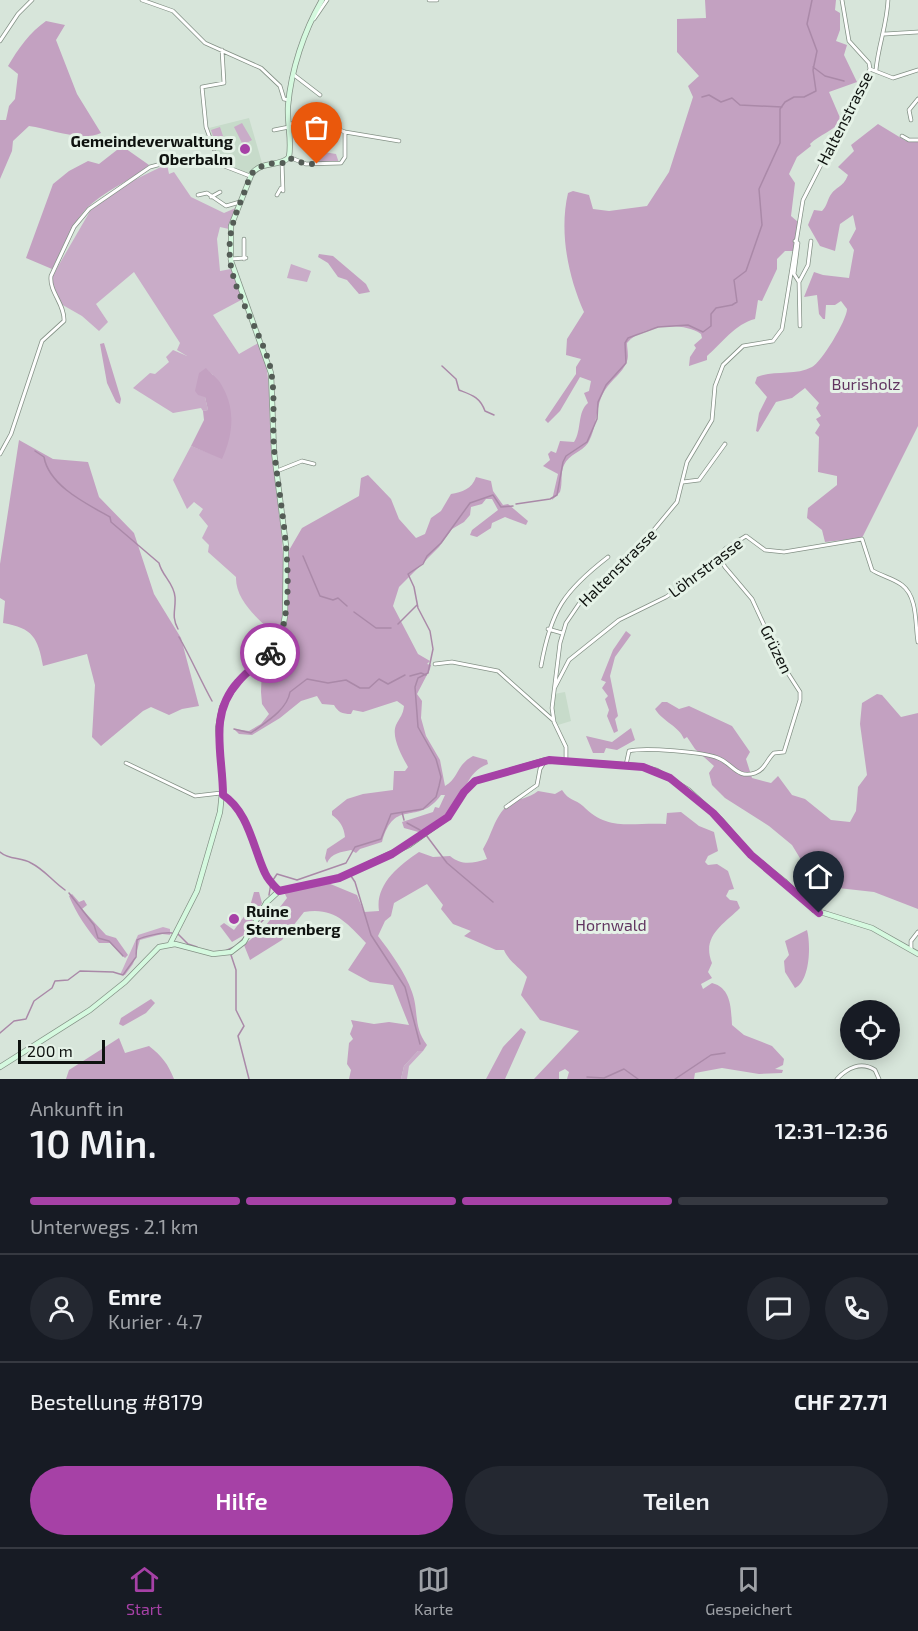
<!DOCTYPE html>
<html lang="de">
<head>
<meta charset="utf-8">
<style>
	:root { --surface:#171b24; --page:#242831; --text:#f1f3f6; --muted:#9ea1a6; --line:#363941; --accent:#a641a6 }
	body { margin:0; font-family:"Exo 2",sans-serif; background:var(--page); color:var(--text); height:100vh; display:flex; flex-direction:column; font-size:22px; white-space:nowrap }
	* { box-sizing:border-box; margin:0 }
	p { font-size:20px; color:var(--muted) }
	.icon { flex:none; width:33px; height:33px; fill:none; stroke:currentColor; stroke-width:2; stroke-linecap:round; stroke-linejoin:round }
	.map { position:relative; height:1079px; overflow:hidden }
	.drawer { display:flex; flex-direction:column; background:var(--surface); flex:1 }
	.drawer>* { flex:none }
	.buttons { position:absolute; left:840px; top:1000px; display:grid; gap:12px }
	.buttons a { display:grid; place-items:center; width:60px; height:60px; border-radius:50%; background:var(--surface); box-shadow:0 3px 15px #0003; font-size:30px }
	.scale { position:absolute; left:18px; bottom:15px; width:87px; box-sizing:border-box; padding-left:6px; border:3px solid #0e120f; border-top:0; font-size:16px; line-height:21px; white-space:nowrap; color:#0e120f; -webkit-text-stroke:4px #e5f2e7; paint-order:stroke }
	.pin { position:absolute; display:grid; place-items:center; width:51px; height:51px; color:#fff; margin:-62px -26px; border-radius:50% 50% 50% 0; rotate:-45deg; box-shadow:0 0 6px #0007 }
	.pin .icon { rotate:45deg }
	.courier { position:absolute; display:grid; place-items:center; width:60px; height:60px; margin:-30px; border:4px solid #a641a6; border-radius:50%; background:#fff; color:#222; box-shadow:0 2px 8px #0007 }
	.overview em { font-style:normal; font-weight:600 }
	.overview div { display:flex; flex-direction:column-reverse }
	.overview { display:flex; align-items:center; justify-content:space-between; height:102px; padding:0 30px }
	h1 { font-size:39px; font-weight:600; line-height:45px }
	.bar { display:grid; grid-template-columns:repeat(4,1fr); gap:9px 6px; align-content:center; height:72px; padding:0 30px }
	.bar i { height:8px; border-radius:4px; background:var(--line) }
	.bar .current { background:var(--accent) }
	.bar p { grid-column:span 4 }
	.line { display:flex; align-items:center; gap:15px; padding:0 30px; border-top:2px solid var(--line) }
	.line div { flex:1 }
	.round { display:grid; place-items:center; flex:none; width:63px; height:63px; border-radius:32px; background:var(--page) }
	.action { display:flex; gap:12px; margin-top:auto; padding:12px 30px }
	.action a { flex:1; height:69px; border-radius:36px; background:var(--accent); color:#fff; font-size:24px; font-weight:600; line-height:69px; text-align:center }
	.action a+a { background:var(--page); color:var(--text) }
	.dock { display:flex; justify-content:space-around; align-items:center; height:84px; border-top:2px solid var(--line); background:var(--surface); font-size:16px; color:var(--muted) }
	.dock a { display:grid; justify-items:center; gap:3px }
	.dock .current { color:var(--accent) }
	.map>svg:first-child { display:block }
</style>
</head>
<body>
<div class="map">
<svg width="918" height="1079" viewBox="0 0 918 1079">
	<rect width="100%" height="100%" fill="#d7e5da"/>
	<path fill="#c7dbca" d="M249 118 262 163 249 175 231 166 215 150 209 128Z
		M565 692 571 721 558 725 554 716V694Z"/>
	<path fill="#c9acc8" d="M242 123 252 140 243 145 234 127Z
		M220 127 226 145 217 148 211 130Z
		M318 151 336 154 339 163H317Z
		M167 164 169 174 174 172 191 197 224 213 238 207 229 229 220 227 217 239 220 271 231 269 243 299 213 315 239 354 260 342C272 377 268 402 271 437 274 488 285 537 284 588 283 605 284 621 277 637 262 622 235 602 236 577L208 552 209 545 202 538 208 526 199 515 203 509 194 502 187 509 173 480 191 446 222 458 213 375 208 371 205 397 208 410 203 411 201 408 173 413 133 388 150 373 155 374 169 362 166 357 173 350 187 356 177 350 180 343 134 272 96 304 108 322 99 331 82 316 61 304 52 284 53 275 93 206 126 184Z
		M291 264 311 271 307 282 287 278Z
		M163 927 170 929V935L162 934 140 940 133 964 125 975H120L138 935Z
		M418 1051H423L409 1066 407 1079H401L404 1066Z"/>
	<path fill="#c3a1c1" d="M705 0H836L835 10 840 13V30L836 41 847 45 844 55 857 82 829 92 841 120C834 131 819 135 810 144L811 146 797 157 789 174 795 183 791 216 798 222 793 251H785L777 259V269L762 301 758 300 755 319C735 324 722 343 707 356V360L689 366 690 357 696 348 694 345 702 338 701 334C682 321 642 325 627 343 627 348 629 356 627 361 623 373 611 380 605 390 595 405 598 426 588 443 582 452 569 454 564 465 560 473 563 483 560 492L552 500 558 474 543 466 550 460 548 454 551 451 556 453 560 441 574 442C582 430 577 412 588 403L584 393 589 391 591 381 580 377 560 411 548 423 545 420 576 374V367L581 359 566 355 567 339 584 312C568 276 559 232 568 193L573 191 589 195 593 209 609 211 647 206 669 172 693 97 688 86 699 76 677 52V19L706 18Z
		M46 21 65 25 56 40 77 94 101 133C80 142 51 129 29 126L13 141 12 151 0 179V120H6L9 106 15 99 18 74 8 66C18 49 30 32 46 21Z
		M878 124 906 141 918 142V426L862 538 825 542 822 530 807 518 808 508 837 485V476L818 472 819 437 815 433 820 425 816 419 821 416 816 408 819 403 805 388 792 398 776 402 758 432 756 431 759 413 767 397 755 383 757 377C774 370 795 376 812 367 821 363 847 320 847 309L841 301 835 305H826L825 319H823L819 314 817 295 804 297 814 272 823 275 849 278 854 250 849 242 856 229 853 215 840 224 835 251 820 246 808 225 814 210 822 211C828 205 827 199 832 193 839 185 843 187 848 175L838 167 854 151 851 145Z
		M122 146 149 165C128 183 98 193 81 215 69 230 61 252 52 269L26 258 53 184 69 171 88 161 99 164Z
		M319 254 333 256 366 284 370 292 359 294 347 280 338 277 328 263 318 257Z
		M104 343 121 399 120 404 116 402 107 383 100 344Z
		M206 368C209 372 215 376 219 381 236 406 234 433 222 459L191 446 204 420 203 411 208 410 205 397 198 395 195 391 199 373Z
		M19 440 53 459 88 462 99 497 134 533 154 594 181 638 199 706 182 709 169 715 151 707 143 711 101 746 92 737 95 685 87 654 43 666C38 638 33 628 3 623L5 601 0 598V564Z
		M368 475 391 499 399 519 416 538 425 534 431 518 441 511 451 494C462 492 472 489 476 477L491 481 493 491 503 505 508 504 528 521 526 525 505 517 492 523 491 528 477 537 470 535 472 530 498 510 492 499H486L482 504 471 507 470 515 464 522 452 529 439 547 399 587 393 606 418 654 430 661 427 664 431 665 430 669 417 694 422 701 421 718 426 736 440 760 445 786C459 778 456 765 473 756L487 760 488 764C465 773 467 792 452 810 444 819 432 826 422 833L404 828 402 822 433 812 435 807 439 808 445 795H441C417 828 395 796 382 842L360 849 356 853 351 850C342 852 331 853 327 863L325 858 327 849 345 837C344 827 340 821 332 815V811L347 799 363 794 393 790 394 771H405L408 767C402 756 391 737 396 725 400 717 403 715 404 706L397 701 363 712 353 710 351 714C342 714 338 712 334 705L322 704 317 696 301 701 280 718 252 735 239 734 234 729 249 731 261 724 269 714 262 704 261 692 262 664 282 637 288 552 302 528 359 496 361 478Z
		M626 631 631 635 615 657 610 676 618 716 615 719 618 731 614 733 607 716 609 710 605 699 608 696 602 688 606 682 601 680 613 650Z
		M877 694 882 695 901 717 918 713V909L874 892 829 887 812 878 792 845 769 826 725 798 712 785 709 773 714 766 695 749 687 737 684 739C679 726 663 722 655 709L662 702H667L679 709 689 706 732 726 750 752 746 759 752 778 771 783 778 776 792 795 805 799 831 820 850 822 856 811 858 787 867 775 860 724 862 703Z
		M631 728 635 740 617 750 606 748 604 753H593L586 736 612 742Z
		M562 790C569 801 575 799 583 806 608 832 632 822 666 824L667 813 681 812 699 826 714 832 718 851 708 856 705 862 708 865 717 864 728 871 734 889 729 890 726 896 730 900 737 901 740 908C724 924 701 936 712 963L708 972 712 978 701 984 703 989 712 983C731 988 731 1007 732 1025L744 1035 772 1046 784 1059 783 1065 775 1069 783 1070 782 1073 759 1074 722 1068 695 1073 694 1079H567L569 1072 565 1069 559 1072V1079H534L579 1031 540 1020 521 995 527 977C520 967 509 962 504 950H496L464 936 471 931 453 924 441 909 443 905 427 884 394 903 391 916 385 921 378 936C391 953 405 972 412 992 419 1011 413 1027 427 1045L423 1051H418L404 1066 401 1079H349L351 1070 347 1064 349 1043 353 1039 350 1034 353 1026 351 1020 374 1024 389 1022 409 1025 393 985 370 982 348 970 366 943C346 922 334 907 304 912L282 940 250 960 244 945 263 929 287 898 284 892 328 883 357 895 364 912 379 911C375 885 398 866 419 852L433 857 450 856C462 866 473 863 487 859L483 849C492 835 494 817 508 805 517 798 529 799 538 791L555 794Z
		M254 892H259L262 903 244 935 232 942 220 926 224 923 234 930 249 910Z
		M72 894 79 902 84 900 87 905 82 909 106 935 116 938 128 955 125 958 110 943H99C87 929 76 913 69 896Z
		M807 930C811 945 810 981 795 988L785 972 784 961 789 955 785 941Z
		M151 999 155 1003 146 1013 123 1026 119 1024 121 1018Z
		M521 1028 526 1032 505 1079H486L503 1047Z
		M119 1038 125 1053 149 1046C162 1056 168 1064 174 1079H66L69 1070Z"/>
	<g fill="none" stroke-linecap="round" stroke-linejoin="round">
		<path stroke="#aa89a8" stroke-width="1.5" d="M813 67 825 76 844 81
			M702 97 709 95 721 102 732 98 740 105 782 107
			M442 366 456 379 459 390C472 395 480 397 485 411L494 415
			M35 451 44 457C49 486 87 504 110 517L111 522 159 563C162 576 174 583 175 597 176 610 171 616 178 629
			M516 504 550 499 557 495 563 462 566 456 587 442 597 419 598 402 606 385 626 363 625 343 628 338 658 327 688 325 703 332 711 326V314L716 308 732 305 737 302 734 280 746 271 762 225 759 189 780 143V109L785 102 794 97H804L816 91 813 70 817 51 807 24 812 0
			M303 556 320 596 333 600 338 598 347 606
			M354 612 376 628H391
			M398 624 417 605
			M179 637C191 658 200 679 212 701
			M410 676 421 673 426 675
			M234 729 251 733C266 722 287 710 290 692L307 679 328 683 346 680 360 688H369L379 679 388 684 405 675
			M402 812 404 820
			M407 823 420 830
			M426 835 447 863 493 902
			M0 852C9 860 21 857 31 863 45 870 52 881 65 890
			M351 876 355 882 371 935 405 987 420 1044
			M69 893 94 925 98 938 109 941 123 956
			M269 895 271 883 277 874 297 880 346 863 355 847 381 839 391 814 423 809 436 797 439 786 441 777 436 759 418 727 415 687 418 678 428 673 433 649 430 631 418 608 414 587 408 574 423 564 427 556 441 543 470 503 493 495 501 507 513 506
			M253 931 265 918 268 904
			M177 933 188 944 197 947
			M238 944 245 937
			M225 951 234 947
			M231 955 236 970V1010L244 1026 238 1036 249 1079
			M0 1033 14 1021 26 1019 34 1001 52 988 55 981 68 980 80 971 113 972 123 975 136 957 137 940C144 936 164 932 172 933
			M587 1077 604 1078 624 1069 638 1079
			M675 1079 711 1055 725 1053"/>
		<g stroke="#849186" stroke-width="4.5">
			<path id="street" d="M142 0 173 11 205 43 261 68 280 86 284 99 289 100
				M429 0H437
				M314 19 327 0
				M885 34 918 32
				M0 41 18 14 32 0
				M870 69 893 78 918 70
				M876 70C878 46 887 25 888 0
				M294 75 320 95
				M911 120 909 110 918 99
				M290 124 316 121 345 132 399 141
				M274 130 289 127
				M902 136 909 140H918
				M214 149 206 127 202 87 224 83 222 50
				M289 157 306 164 341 163 345 157V132
				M282 163 283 191
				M198 195 207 193 226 206 240 202
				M277 195 281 188
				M211 197 220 192
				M244 239V259
				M795 241 798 243 794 274 799 282 800 326
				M230 259 246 258
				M799 282 808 265 811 241
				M0 454 11 434 42 341 64 321C65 304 49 292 51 276L74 227 89 209 150 167 180 159 214 162 250 176
				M277 471 302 461 314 464
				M683 482 699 480 725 444
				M548 629 562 633
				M435 664 452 662 498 671 553 720
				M541 666C551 610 564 591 608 557
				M555 687 569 660 619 620 666 597 699 575 725 549 746 536 765 550 784 552 862 539 872 570C881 576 893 578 902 585 918 597 915 625 918 642
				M566 761V747L554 722 552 708 560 643 566 623 583 598 633 555 677 502 687 462 712 420 715 386 723 365 743 346 773 341 782 329 803 200 870 69 869 63 849 41 842 0
				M126 763 195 796 221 793
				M626 765 629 751C644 747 704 752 718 758 733 764 737 779 755 773 765 770 767 759 774 753L784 752 800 700V692L782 664 752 599 725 567 718 555
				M223 795C250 813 251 850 266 875 269 881 274 885 278 890
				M506 807 537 785 540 769 545 761
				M911 949V941L918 932
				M837 1079C847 1068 861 1061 875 1070L879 1079"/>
		</g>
		<g stroke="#849186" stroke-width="6">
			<path id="secondary" d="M170 944 197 891 220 812 223 783 218 728 222 707 239 680 274 648 282 633 285 616 286 546 274 452 271 373 231 261V226L252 173C264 160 281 167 289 157 292 140 287 124 288 106 291 70 304 31 322 0
				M0 1067 90 1010 125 982 159 947 175 944 213 954 231 952 244 942 266 903 279 891 339 878 409 845 448 817 464 792 475 781 546 760 638 766 657 771 688 790 721 820 751 855 784 881 814 910 872 928 918 954"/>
		</g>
		<use href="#street" stroke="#fff" stroke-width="3"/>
		<use href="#secondary" stroke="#d5f9df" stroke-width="4.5"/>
	</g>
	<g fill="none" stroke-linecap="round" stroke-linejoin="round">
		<path stroke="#545c56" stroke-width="6" stroke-dasharray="0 10.8" d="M270 653C305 613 278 498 274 448 272 421 276 392 270 366 261 331 233 294 230 259 227 224 240 208 250 176 259 164 270 163 284 163L289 158 306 164H317"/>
		<path stroke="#a641a6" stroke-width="8" d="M270 653C259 663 247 671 238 682 208 715 223 755 223 795 248 811 253 847 265 873 268 880 274 886 279 891L339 878 392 854 448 817 464 792 475 781 549 760 643 767 670 778 713 813 751 855 819 913"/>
	</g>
	<g fill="#a641a6" stroke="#e5f2e7" stroke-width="2">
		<circle cx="245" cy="149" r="6"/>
		<circle cx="234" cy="919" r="6"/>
	</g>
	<g text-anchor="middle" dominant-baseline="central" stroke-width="6" stroke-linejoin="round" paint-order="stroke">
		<g font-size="16" fill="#0e120f" stroke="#e5f2e7">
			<text transform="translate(844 118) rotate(-63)">Haltenstrasse</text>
			<text transform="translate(617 567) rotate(-45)">Haltenstrasse</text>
			<text transform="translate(705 567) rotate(-37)">Löhrstrasse</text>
			<text transform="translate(777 649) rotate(64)">Grüzen</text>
		</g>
		<g font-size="16" font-weight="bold" fill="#0e120f" stroke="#e5f2e7" text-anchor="end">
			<text x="233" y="140">Gemeindeverwaltung<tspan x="233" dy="18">Oberbalm</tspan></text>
			<text x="246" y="910" text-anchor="start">Ruine<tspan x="246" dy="18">Sternenberg</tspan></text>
		</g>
		<g font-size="16" fill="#613560" stroke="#e5f2e7">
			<text x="866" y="383">Burisholz</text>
			<text x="611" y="924">Hornwald</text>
		</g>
	</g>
</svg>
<div class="buttons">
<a><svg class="icon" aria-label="locate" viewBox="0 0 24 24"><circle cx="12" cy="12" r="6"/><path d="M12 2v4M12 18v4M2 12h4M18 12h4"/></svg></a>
</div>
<div class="scale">200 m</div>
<div class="pin" style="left:317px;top:164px;background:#ea580c"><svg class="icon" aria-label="bag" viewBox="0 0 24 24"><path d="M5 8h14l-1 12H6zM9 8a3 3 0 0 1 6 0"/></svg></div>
<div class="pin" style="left:819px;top:913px;background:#1f2937"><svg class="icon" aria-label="home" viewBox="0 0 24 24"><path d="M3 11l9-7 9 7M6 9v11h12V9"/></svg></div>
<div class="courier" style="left:270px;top:653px"><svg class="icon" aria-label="bike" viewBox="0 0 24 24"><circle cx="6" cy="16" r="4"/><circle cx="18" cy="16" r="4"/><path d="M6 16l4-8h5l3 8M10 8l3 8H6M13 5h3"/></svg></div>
</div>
<section class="drawer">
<div class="overview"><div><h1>10 Min.</h1><p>Ankunft in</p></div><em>12:31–12:36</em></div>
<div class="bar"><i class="current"></i><i class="current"></i><i class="current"></i><i></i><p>Unterwegs · 2.1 km</p></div>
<div class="line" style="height:108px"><a class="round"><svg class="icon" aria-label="person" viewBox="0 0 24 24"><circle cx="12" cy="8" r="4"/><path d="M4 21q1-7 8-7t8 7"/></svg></a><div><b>Emre</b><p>Kurier · 4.7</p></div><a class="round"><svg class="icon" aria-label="chat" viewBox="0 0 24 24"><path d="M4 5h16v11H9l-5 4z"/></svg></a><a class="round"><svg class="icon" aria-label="phone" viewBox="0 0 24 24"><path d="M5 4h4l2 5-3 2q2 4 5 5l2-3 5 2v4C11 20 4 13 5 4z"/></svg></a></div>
<div class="line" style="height:78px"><div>Bestellung #8179</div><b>CHF 27.71</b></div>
<div class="action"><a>Hilfe</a><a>Teilen</a></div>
</section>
<nav class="dock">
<a class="current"><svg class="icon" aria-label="home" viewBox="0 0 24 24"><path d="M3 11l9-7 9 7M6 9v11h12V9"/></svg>Start</a>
<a><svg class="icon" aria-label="map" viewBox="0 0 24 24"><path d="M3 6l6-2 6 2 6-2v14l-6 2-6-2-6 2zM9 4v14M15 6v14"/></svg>Karte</a>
<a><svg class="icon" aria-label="saved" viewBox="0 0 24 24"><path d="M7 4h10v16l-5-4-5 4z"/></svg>Gespeichert</a>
</nav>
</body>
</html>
